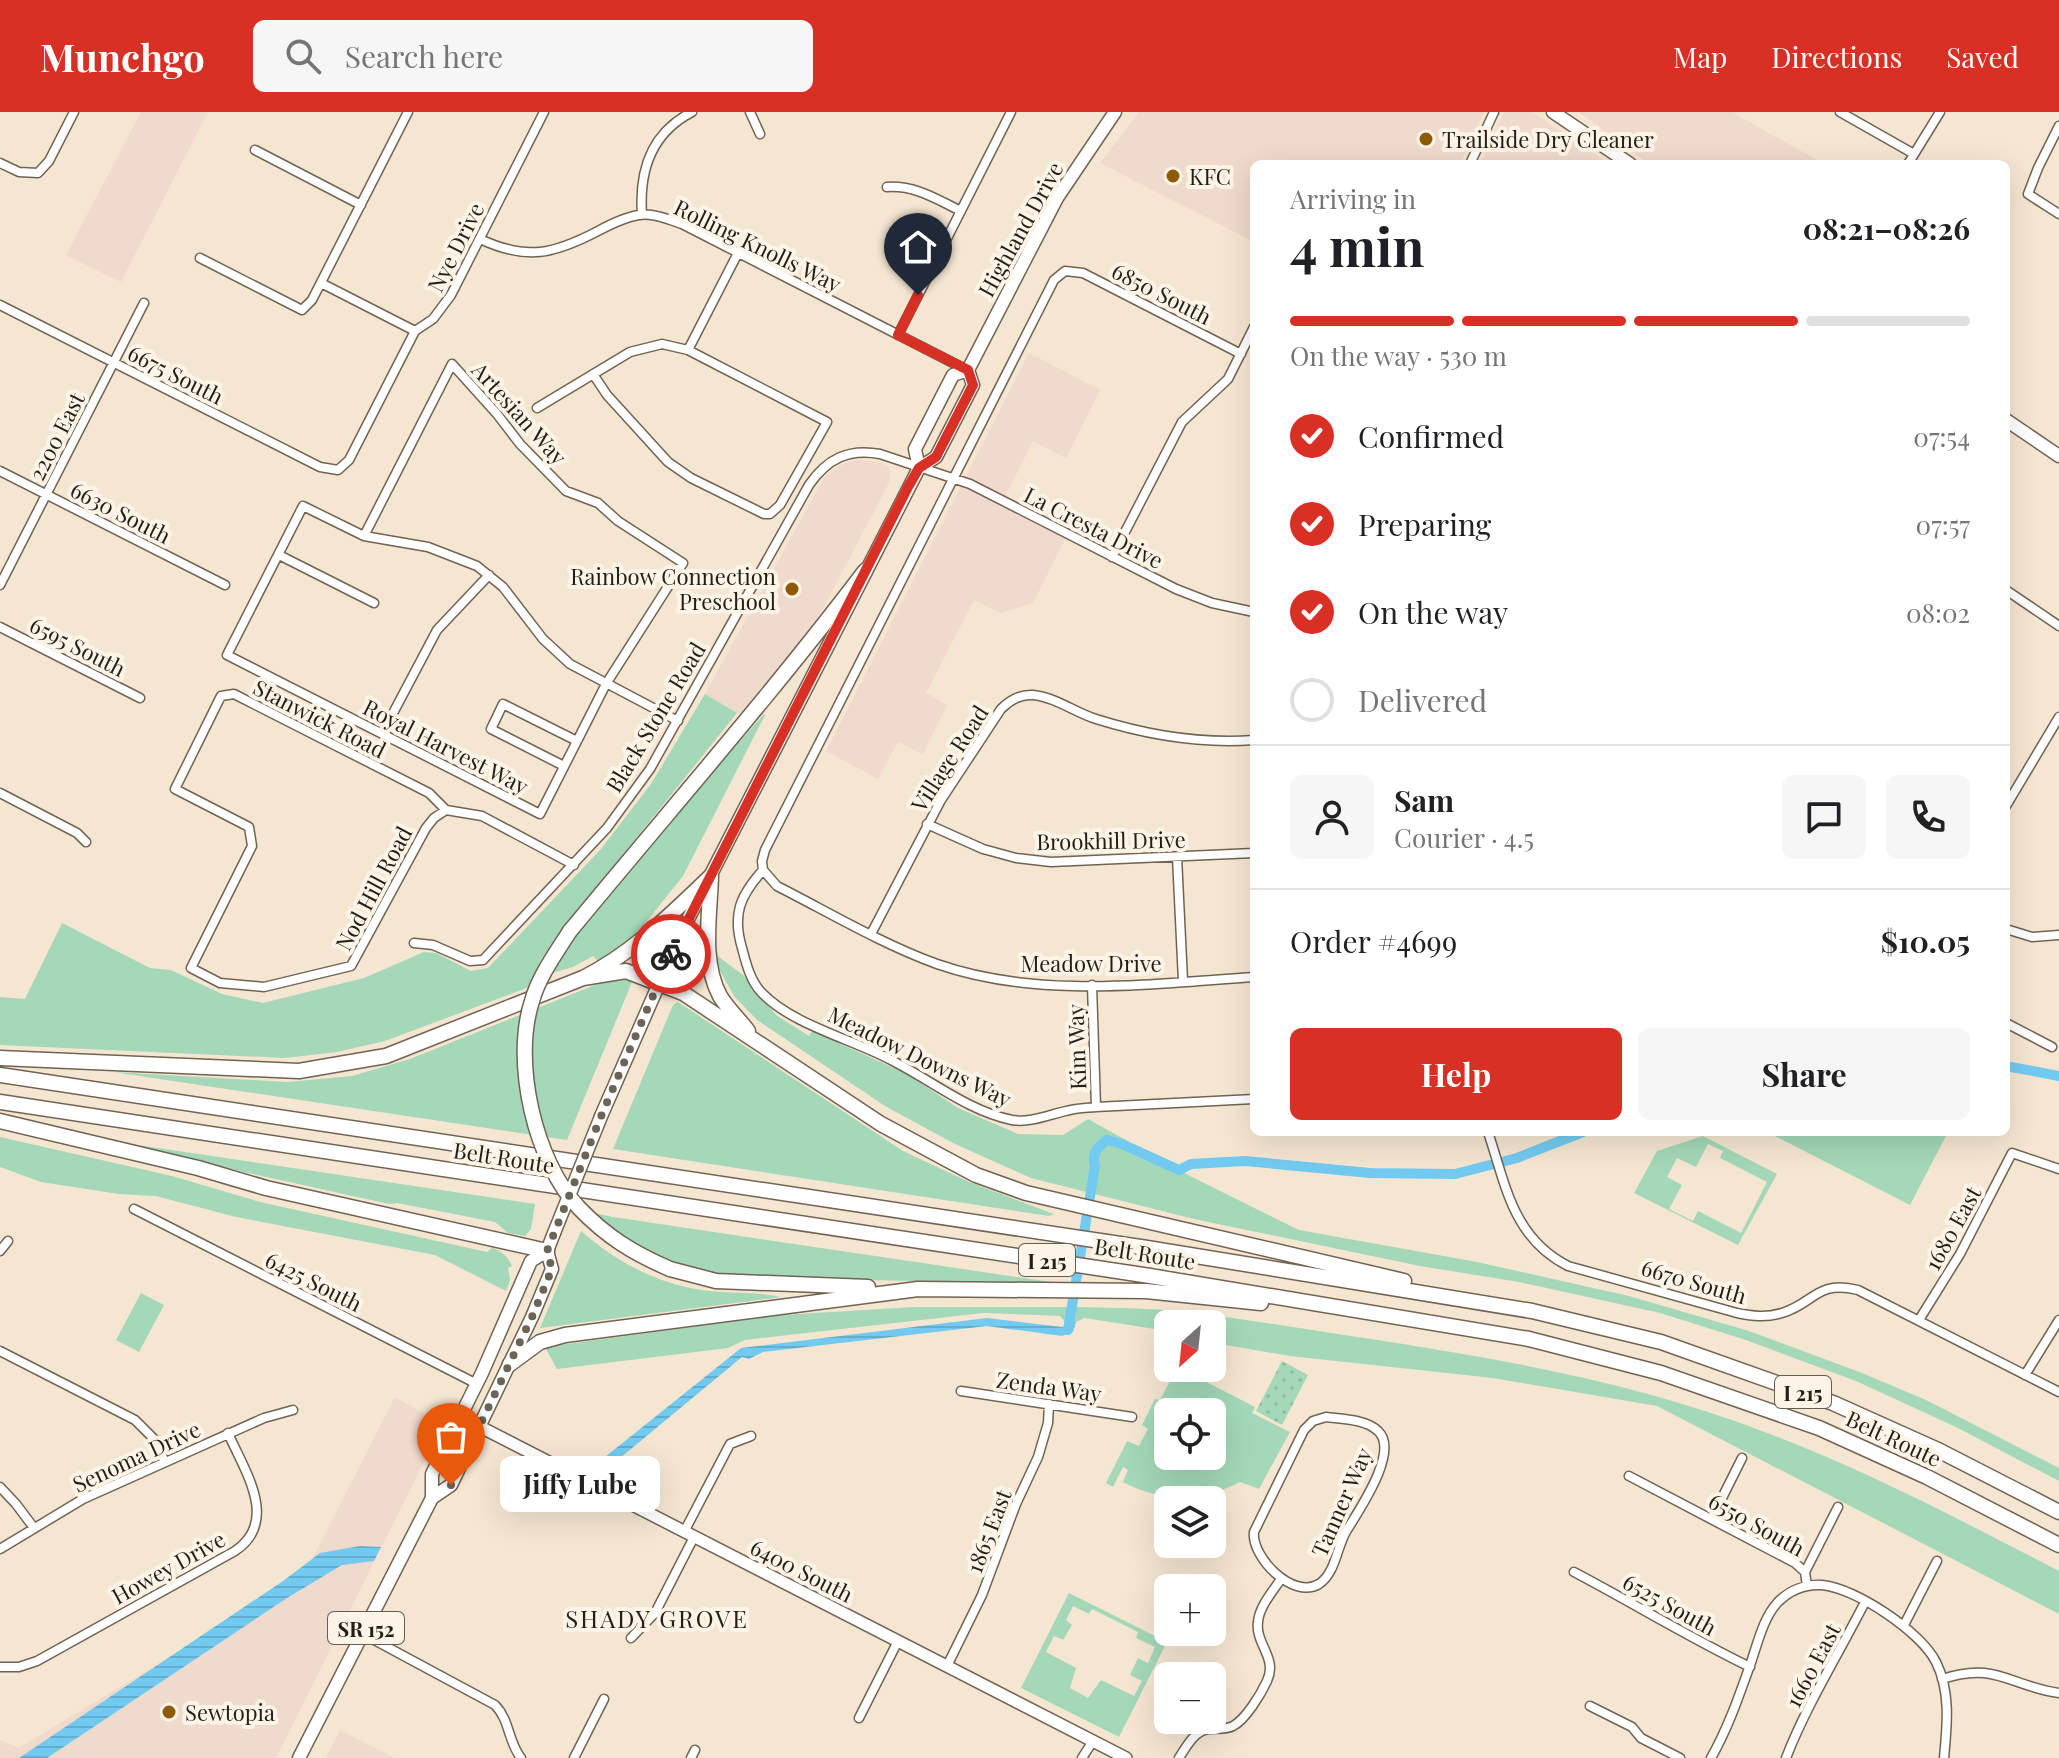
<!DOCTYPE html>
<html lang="en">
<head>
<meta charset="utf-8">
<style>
	:root { --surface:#fff; --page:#f6f6f6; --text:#202124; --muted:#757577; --line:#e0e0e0; --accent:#d93025 }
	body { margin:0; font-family:"Playfair Display",serif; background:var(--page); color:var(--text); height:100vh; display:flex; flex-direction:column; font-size:30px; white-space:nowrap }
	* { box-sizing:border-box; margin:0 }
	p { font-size:26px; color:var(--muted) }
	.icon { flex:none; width:44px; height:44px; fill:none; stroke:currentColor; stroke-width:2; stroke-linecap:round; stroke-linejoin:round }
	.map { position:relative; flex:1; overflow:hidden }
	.details { position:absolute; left:1250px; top:48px; width:760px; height:976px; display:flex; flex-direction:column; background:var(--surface); border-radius:12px; box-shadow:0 8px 32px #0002 }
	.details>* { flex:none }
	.needle { width:52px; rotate:207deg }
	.controls { position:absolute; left:1154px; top:1198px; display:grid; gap:16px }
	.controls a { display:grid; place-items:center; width:72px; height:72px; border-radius:12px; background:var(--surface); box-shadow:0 8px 32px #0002; font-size:40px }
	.pin { position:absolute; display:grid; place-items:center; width:68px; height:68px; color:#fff; margin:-82px -34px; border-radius:50% 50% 50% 0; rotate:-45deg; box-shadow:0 0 8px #0007 }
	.pin .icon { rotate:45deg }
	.courier { position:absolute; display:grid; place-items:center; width:80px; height:80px; margin:-40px; border:6px solid #d93025; border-radius:50%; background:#fff; color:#222; box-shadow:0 2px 10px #0007 }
	.bubble { position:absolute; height:56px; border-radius:12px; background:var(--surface); box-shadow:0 8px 32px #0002; font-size:26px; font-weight:700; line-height:56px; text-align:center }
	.head em { font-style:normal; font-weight:700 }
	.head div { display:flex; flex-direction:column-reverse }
	.head { display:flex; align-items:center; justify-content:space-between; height:136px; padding:0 40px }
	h1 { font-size:52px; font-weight:700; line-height:60px }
	.bar { display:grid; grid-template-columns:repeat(4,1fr); gap:12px 8px; align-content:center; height:96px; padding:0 40px }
	.bar i { height:10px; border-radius:6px; background:var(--line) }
	.bar .selected { background:var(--accent) }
	.bar p { grid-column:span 4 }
	.line { display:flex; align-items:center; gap:20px; padding:0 40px; border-top:2px solid var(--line) }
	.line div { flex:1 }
	.round { display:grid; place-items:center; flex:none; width:84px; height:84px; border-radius:12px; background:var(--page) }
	ol { padding:0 40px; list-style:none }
	li { display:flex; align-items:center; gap:24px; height:88px }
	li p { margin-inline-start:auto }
	li .icon { padding:8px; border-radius:50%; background:var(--accent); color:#fff; stroke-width:4 }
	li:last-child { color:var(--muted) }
	li i { width:44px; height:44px; border:4px solid var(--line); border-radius:50% }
	.primary-button { display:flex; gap:16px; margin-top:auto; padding:16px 40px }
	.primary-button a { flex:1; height:92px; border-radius:12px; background:var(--accent); color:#fff; font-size:32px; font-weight:700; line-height:92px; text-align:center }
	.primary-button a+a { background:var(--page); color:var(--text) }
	header { display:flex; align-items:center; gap:48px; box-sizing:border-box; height:112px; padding:0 40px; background:var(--accent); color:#fff }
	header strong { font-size:38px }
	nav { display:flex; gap:44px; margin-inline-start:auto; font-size:28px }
	.search { width:560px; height:72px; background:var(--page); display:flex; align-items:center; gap:20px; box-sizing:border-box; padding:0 28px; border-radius:12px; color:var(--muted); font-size:30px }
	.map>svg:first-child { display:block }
</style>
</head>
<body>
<header>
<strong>Munchgo</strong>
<div class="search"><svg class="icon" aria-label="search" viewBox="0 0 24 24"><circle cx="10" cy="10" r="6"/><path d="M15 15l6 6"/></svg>Search here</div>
<nav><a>Map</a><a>Directions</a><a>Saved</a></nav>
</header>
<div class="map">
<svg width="2059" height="1646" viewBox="0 0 2059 1646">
	<defs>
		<pattern id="park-dots" width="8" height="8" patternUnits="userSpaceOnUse" patternTransform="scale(2)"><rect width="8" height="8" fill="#a4d8b8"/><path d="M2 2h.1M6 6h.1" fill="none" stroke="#8db99d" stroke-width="1.8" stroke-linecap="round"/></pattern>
		<pattern id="water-rules" width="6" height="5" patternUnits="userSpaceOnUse" patternTransform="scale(2)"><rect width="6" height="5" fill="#73caf0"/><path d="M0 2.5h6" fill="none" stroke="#63adcd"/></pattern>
	</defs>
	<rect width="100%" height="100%" fill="#f5e6d2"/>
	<path fill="#f0d9cd" d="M141 0H208L121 170 66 143Z
		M1139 0H1484L1460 52H1254V130L1100 51Z
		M1504 0H1532L1609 52H1480Z
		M1579 0H1735V2L1817 48 1815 52H1649Z
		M1029 241 1100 278 1066 346 1033 329 1006 383 1070 417 1033 491 1001 501 974 488 926 581 947 593 923 642 898 630 878 667 826 639Z
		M859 347 879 350 887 354 890 358V369L817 508 782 557 743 602 737 601 705 582 825 364 841 353Z
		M395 1285 443 1312 276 1646H0V1628L19 1636 304 1463Z
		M340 1618 395 1646H326Z"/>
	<path fill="#a4d8b8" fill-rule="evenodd" d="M705 582 737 601 559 822 541 848 529 875 385 929 337 940 285 946 0 933V885L25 887 62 811 150 856 171 858 222 882 263 891 364 866 424 840 436 841 471 859 488 856 601 737 651 672Z
		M764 602 765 603 683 764 642 815 643 818 599 850 593 844 573 855 549 862 560 844 653 729Z
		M716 843 743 863 776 903 809 924 812 919 907 962 958 996 1018 1022 1063 1023 1088 1007 1192 1065 1299 1118 1477 1150 1629 1184 1749 1219 1862 1261 1926 1288 2059 1356V1369L1958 1316 1856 1269 1746 1228 1660 1201 1519 1170 1420 1154 1194 1107 1031 1066 953 1031 885 994 757 908 734 884 719 857Z
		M627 866 632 870 567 1028 113 960 287 970 352 964 410 947 605 869Z
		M678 890 903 1039 969 1070 1054 1102 1049 1104 613 1037 673 893Z
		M1767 1020H1948L1910 1093Z
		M1703 1024 1777 1062 1738 1133 1634 1081 1657 1039ZM1708 1032 1723 1039 1720 1046 1767 1070 1741 1121 1698 1099 1693 1109 1669 1097 1682 1073 1667 1065 1677 1046 1696 1055Z
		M0 1025 172 1064 260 1090 487 1140 492 1136C502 1139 508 1145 512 1154L508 1156 510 1168 506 1179 435 1143 236 1105 156 1084 119 1082 41 1070 0 1055Z
		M90 1026 535 1092 531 1117 525 1124 508 1121 495 1110 397 1091 389 1092Z
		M594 1101 613 1105 1064 1172 712 1165 631 1139Z
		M581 1119C615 1149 656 1171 701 1178 728 1182 755 1179 781 1185L540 1216Z
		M141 1181 164 1193 139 1240 116 1228Z
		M915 1195H1068L1067 1212 1060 1204 983 1201 745 1228 728 1236 557 1257 545 1235 781 1203Z
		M1075 1195C1116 1196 1156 1196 1196 1201 1252 1208 1308 1218 1364 1226 1502 1247 1639 1271 1770 1322 1870 1360 1964 1410 2059 1459V1502L1657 1294 1493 1266 1290 1244 1220 1232 1212 1230V1212H1168V1219L1084 1206 1072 1212Z
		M1183 1258 1255 1295 1252 1301 1290 1320 1259 1377 1240 1370C1202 1390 1160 1390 1123 1370L1128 1358 1123 1355 1113 1375 1106 1371 1127 1329 1139 1334 1148 1317 1142 1313 1155 1287 1160 1288 1174 1261ZM1168 1300H1212V1344H1168Z
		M1069 1481 1167 1530 1119 1625 1021 1576ZM1073 1494 1089 1502 1092 1497 1138 1520 1136 1526 1155 1535 1148 1551 1138 1546 1130 1563 1142 1569 1134 1584 1101 1568 1088 1586 1070 1576 1076 1556 1046 1540 1054 1524 1063 1528 1072 1513 1066 1508Z"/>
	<path fill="url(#park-dots)" d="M1282 1249 1308 1263 1282 1313 1256 1299Z"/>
	<path fill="url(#water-rules)" d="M987 1206 1062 1215 1067 1214 1068 1208 1076 1210 1073 1220 1062 1224 987 1214 763 1240 749 1247 742 1245 614 1351 599 1357 595 1353 741 1236Z
		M360 1434 381 1435 374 1449 342 1453 287 1486 47 1646H19L283 1469 320 1441Z"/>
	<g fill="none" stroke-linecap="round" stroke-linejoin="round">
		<path stroke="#73caf0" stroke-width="10" d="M2006 954 2059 964
			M1068 1218 1095 1054C1091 1041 1097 1036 1107 1028L1122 1032 1179 1058 1191 1052 1245 1049 1370 1061 1455 1062 1517 1046 1583 1020"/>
		<g stroke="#716352" stroke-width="11">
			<path id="street" d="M750 0 760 22
				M1840 0 1914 42
				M2059 14 2038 56 2028 82 2059 102
				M255 38 361 93
				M0 51 19 60 38 61 49 49 74 0
				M1470 52 1494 0
				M1908 52 1940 0
				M887 75C915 73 936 87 961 99
				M642 102C639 59 651 21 692 0
				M480 127C527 149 554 142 598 119 611 112 625 105 639 103 654 101 668 107 682 112L967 258
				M200 146 302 198 312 188 408 0
				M321 171 415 219
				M0 193 320 355 338 358 349 348 415 219 433 207 451 183 544 0
				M898 223 1011 0
				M688 238 738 141
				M537 296 630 240 662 232 688 238 827 310 780 393 770 402H764L691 366 668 350 607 283 593 262
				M0 359 225 473
				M364 424 452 252 497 302 520 332 566 379 598 391 618 409 683 451 606 572 540 702 227 543 303 394 364 424 428 435 477 454 503 475 543 527 570 552 678 609
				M279 443 374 491
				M1112 445 1182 310 1228 267 1254 215
				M0 473 144 191
				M2006 478 2059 514
				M0 515 140 586
				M382 622 437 518 489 463
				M564 654 491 617 503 592 577 629
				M0 681 77 721 86 730
				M2006 694 2059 605
				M446 698 429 681 234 582 221 584 175 677 249 715 252 734 191 856 220 871 264 875 351 854 426 716 434 706 446 698 482 704 574 753
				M927 712 983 737 1016 746 1051 750 1254 741
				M1177 745 1183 869
				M763 758 762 749 765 738 1054 168 1065 159 1083 161 1241 242
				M763 758C740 784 732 802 742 836 746 851 750 868 761 880 792 913 852 927 891 948 931 968 968 999 1012 1008 1030 1011 1048 1003 1066 999 1076 996 1086 996 1096 995L1254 987
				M763 758 777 774C830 801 882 832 937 852 1037 887 1150 872 1254 865
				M2006 817 2032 825 2059 823
				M871 822 941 688 1001 597C1010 588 1020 582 1033 583 1055 585 1076 601 1096 607 1147 623 1200 632 1254 628
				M414 831 433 833 470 849 483 848 607 716 650 657 809 373C827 347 848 336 880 342L970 372 1176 477 1212 491 1254 500
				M1092 873 1096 995
				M2006 911 2052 935
				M1488 1020C1506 1074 1513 1126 1568 1154L1737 1201C1752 1204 1766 1206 1782 1201 1815 1191 1816 1168 1858 1178L2059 1280
				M134 1097 477 1272
				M0 1139 8 1129
				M1919 1208 1960 1142 2012 1041 2059 1057
				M0 1239 135 1308 154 1327 165 1350
				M2025 1263 2059 1208
				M961 1279 1132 1305
				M1326 1305C1342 1307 1366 1307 1378 1319 1400 1339 1359 1398 1347 1418 1337 1433 1336 1461 1319 1472 1293 1488 1251 1445 1254 1420L1304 1318 1313 1309Z
				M1629 1364 1795 1451 1805 1460 1807 1474
				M0 1375 16 1392 34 1416
				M1712 1406 1742 1346
				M684 1420 730 1332 751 1324
				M0 1437 83 1387 264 1306 293 1298
				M1574 1460C1633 1491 1690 1526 1750 1555
				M1805 1460 1838 1395
				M1904 1513 1937 1449
				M363 1522 495 1593C510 1608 508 1630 521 1646
				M631 1526 655 1501 694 1425
				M947 1554 982 1483 1016 1392 1038 1345 1048 1311 1049 1292
				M0 1555H19L37 1549 235 1439C280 1409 244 1358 228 1321
				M1942 1567C1996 1549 2009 1574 2059 1581
				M1590 1594 1632 1615 1641 1626 1680 1646
				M859 1606 898 1529
				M574 1646 604 1587
				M691 1646 695 1638
				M1082 1646 1093 1629
				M1179 1646C1186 1635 1195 1618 1209 1617 1218 1616 1225 1618 1233 1614 1246 1607 1261 1582 1267 1569 1278 1546 1255 1532 1258 1510 1259 1495 1273 1479 1281 1467
				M1711 1646C1727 1618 1738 1587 1749 1556 1757 1535 1762 1507 1778 1490 1790 1478 1806 1472 1822 1473 1856 1476 1921 1520 1936 1550 1951 1580 1947 1614 1944 1646
				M1786 1646C1807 1592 1838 1543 1865 1490"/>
		</g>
		<g stroke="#716352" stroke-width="14">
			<path id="secondary" d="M461 1305 1126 1646"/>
		</g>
		<g stroke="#716352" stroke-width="15">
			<path id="primary" d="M1553 0 1630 52
				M2006 308 2059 344
				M919 356 915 337 953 263 968 258 1057 86 1115 0
				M602 1002 683 817 919 356 936 345 973 273 968 258
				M432 1386V1362L482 1261 531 1149 547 1139 554 1121
				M299 1646 432 1386 451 1373 532 1205 552 1157 547 1139"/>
		</g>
		<g stroke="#716352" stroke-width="17">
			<path id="highway" d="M711 764C710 802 701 849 720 884 727 896 739 907 748 919
				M570 819C669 699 771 583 865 459
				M583 866 626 859 683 881 881 1012 976 1063 1026 1081 1404 1169
				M0 946 299 959 386 944 583 866C633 841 671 802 711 764
				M0 963 1147 1136 1532 1199 1661 1230 1833 1291 1940 1339 2059 1400
				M0 990 1150 1164 1529 1227 1661 1261 1819 1316 1927 1365 2059 1433
				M0 1009 198 1056 266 1076 547 1139
				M670 1157 716 1169 868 1175
				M510 1252 540 1230 565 1223 918 1177 1146 1179 1261 1191"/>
		</g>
		<use href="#street" stroke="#fff" stroke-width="8"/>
		<use href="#secondary" stroke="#fff" stroke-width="11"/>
		<use href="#primary" stroke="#fff" stroke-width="12"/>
		<use href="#highway" stroke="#fff" stroke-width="14"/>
		<g stroke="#716352" stroke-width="15" stroke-linecap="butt">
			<path id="primary-bridge" d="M554 1121 602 1002"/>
		</g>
		<g stroke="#716352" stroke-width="17" stroke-linecap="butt">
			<path id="highway-bridge" d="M570 819C556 841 539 864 532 889 512 950 535 1050 579 1096 607 1125 633 1141 670 1157"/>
		</g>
		<use href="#primary-bridge" stroke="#fff" stroke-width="12"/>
		<use href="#highway-bridge" stroke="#fff" stroke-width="14"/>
	</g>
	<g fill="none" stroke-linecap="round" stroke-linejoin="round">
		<path stroke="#6d6458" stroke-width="8" stroke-dasharray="0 14.4" d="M451 1373 532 1205 552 1157 547 1139 602 1002 671 842"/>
		<path stroke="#d93025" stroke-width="10" d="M671 842 908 375 919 356 936 345 973 273 968 258 898 223 918 183"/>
	</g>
	<g fill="#8d5a07" stroke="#fdf4e8" stroke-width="3">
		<circle cx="1426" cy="27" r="8"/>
		<circle cx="1173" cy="64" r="8"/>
		<circle cx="792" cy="477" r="8"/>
		<circle cx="169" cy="1600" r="8"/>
	</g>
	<g text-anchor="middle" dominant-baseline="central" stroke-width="8" stroke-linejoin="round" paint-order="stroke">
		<g fill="#fdf4e8" stroke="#655e56" stroke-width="2">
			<rect x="1019" y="1132" width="56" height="32" rx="6"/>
			<rect x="1775" y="1264" width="56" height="32" rx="6"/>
			<rect x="328" y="1500" width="76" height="32" rx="6"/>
		</g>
		<g font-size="20" font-weight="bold" fill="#241e17">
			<text x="1047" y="1148">I 215</text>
			<text x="1803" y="1280">I 215</text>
			<text x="366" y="1516">SR 152</text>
		</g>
		<g font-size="22" fill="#241e17" stroke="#fdf4e8" text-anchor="start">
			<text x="1442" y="27">Trailside Dry Cleaner</text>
			<text x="1189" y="64">KFC</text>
			<text x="776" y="464" text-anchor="end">Rainbow Connection<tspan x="776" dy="25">Preschool</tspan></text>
			<text x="185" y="1600">Sewtopia</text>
		</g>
		<g font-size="22" fill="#241e17" stroke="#fdf4e8">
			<text transform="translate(1020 117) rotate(-61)">Highland Drive</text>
			<text transform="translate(758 133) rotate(26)">Rolling Knolls Way</text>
			<text transform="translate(455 135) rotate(-63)">Nye Drive</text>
			<text transform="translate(1162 181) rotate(27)">6850 South</text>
			<text transform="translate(176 262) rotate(27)">6675 South</text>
			<text transform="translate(520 301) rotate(48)">Artesian Way</text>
			<text transform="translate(56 324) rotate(-63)">2200 East</text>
			<text transform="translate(121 400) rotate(27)">6630 South</text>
			<text transform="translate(1094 415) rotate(27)">La Cresta Drive</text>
			<text transform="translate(78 534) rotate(27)">6595 South</text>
			<text transform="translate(655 605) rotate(-59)">Black Stone Road</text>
			<text transform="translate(320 606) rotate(27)">Stanwick Road</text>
			<text transform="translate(446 634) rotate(27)">Royal Harvest Way</text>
			<text transform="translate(949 646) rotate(-57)">Village Road</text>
			<text transform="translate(1111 728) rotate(-1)">Brookhill Drive</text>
			<text transform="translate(373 776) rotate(-62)">Nod Hill Road</text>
			<text x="1091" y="851">Meadow Drive</text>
			<text transform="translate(1076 935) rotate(-92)">Kim Way</text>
			<text transform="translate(920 944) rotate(26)">Meadow Downs Way</text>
			<text transform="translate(504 1045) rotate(9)">Belt Route</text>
			<text transform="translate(1952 1116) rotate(-61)">1680 East</text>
			<text transform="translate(1145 1141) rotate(9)">Belt Route</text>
			<text transform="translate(314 1169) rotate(27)">6425 South</text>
			<text transform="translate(1694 1169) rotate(16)">6670 South</text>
			<text transform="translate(1049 1274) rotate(8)">Zenda Way</text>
			<text transform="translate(1894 1326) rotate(25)">Belt Route</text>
			<text transform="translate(136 1344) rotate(-25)">Senoma Drive</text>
			<text transform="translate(1341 1390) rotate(-66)">Tanner Way</text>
			<text transform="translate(1757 1412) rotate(29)">6550 South</text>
			<text transform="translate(988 1419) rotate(-69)">1865 East</text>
			<text transform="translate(168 1455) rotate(-29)">Howey Drive</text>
			<text transform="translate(802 1458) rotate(27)">6400 South</text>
			<text transform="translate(1670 1492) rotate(29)">6525 South</text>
			<text transform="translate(1812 1553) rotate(-62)">1660 East</text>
		</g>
		<g font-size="24" letter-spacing="2" fill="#241e17" stroke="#fdf4e8">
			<text x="657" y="1506">SHADY GROVE</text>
		</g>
	</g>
</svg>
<div class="controls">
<a><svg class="needle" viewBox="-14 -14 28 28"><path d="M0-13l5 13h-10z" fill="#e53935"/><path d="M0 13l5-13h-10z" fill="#757577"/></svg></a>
<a><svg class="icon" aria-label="locate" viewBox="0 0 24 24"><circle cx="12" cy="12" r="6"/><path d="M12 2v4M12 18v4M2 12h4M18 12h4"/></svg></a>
<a><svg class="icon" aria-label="layers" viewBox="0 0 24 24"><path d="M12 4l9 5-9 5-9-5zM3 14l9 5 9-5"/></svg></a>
<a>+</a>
<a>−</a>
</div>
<div class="pin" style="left:451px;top:1373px;background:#ea580c"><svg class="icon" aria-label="bag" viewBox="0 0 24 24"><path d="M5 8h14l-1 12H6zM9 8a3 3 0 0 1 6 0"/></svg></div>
<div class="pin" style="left:918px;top:183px;background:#1f2937"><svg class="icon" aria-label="home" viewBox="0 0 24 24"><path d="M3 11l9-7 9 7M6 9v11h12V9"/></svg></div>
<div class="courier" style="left:671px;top:842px"><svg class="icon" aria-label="bike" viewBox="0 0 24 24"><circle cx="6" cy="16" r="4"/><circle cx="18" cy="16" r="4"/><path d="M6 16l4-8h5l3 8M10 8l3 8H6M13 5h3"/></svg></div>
<div class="bubble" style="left:500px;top:1344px;width:160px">Jiffy Lube</div>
<section class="details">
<div class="head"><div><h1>4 min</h1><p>Arriving in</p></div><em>08:21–08:26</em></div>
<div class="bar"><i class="selected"></i><i class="selected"></i><i class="selected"></i><i></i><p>On the way · 530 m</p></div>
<ol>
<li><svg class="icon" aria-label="check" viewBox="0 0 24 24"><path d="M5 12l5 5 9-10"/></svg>Confirmed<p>07:54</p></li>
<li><svg class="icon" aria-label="check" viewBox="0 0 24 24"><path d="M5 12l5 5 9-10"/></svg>Preparing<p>07:57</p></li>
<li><svg class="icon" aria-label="check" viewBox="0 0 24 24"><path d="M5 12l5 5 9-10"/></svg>On the way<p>08:02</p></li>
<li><i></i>Delivered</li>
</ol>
<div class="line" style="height:144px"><a class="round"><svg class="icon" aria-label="person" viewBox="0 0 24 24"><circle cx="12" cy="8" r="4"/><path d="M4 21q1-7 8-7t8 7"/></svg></a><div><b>Sam</b><p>Courier · 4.5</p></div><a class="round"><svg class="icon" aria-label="chat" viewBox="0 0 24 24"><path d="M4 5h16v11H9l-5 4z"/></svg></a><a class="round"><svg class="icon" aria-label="phone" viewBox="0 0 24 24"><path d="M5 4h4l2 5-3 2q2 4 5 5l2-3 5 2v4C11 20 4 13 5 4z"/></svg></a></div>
<div class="line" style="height:104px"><div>Order #4699</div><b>$10.05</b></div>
<div class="primary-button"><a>Help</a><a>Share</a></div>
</section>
</div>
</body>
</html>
